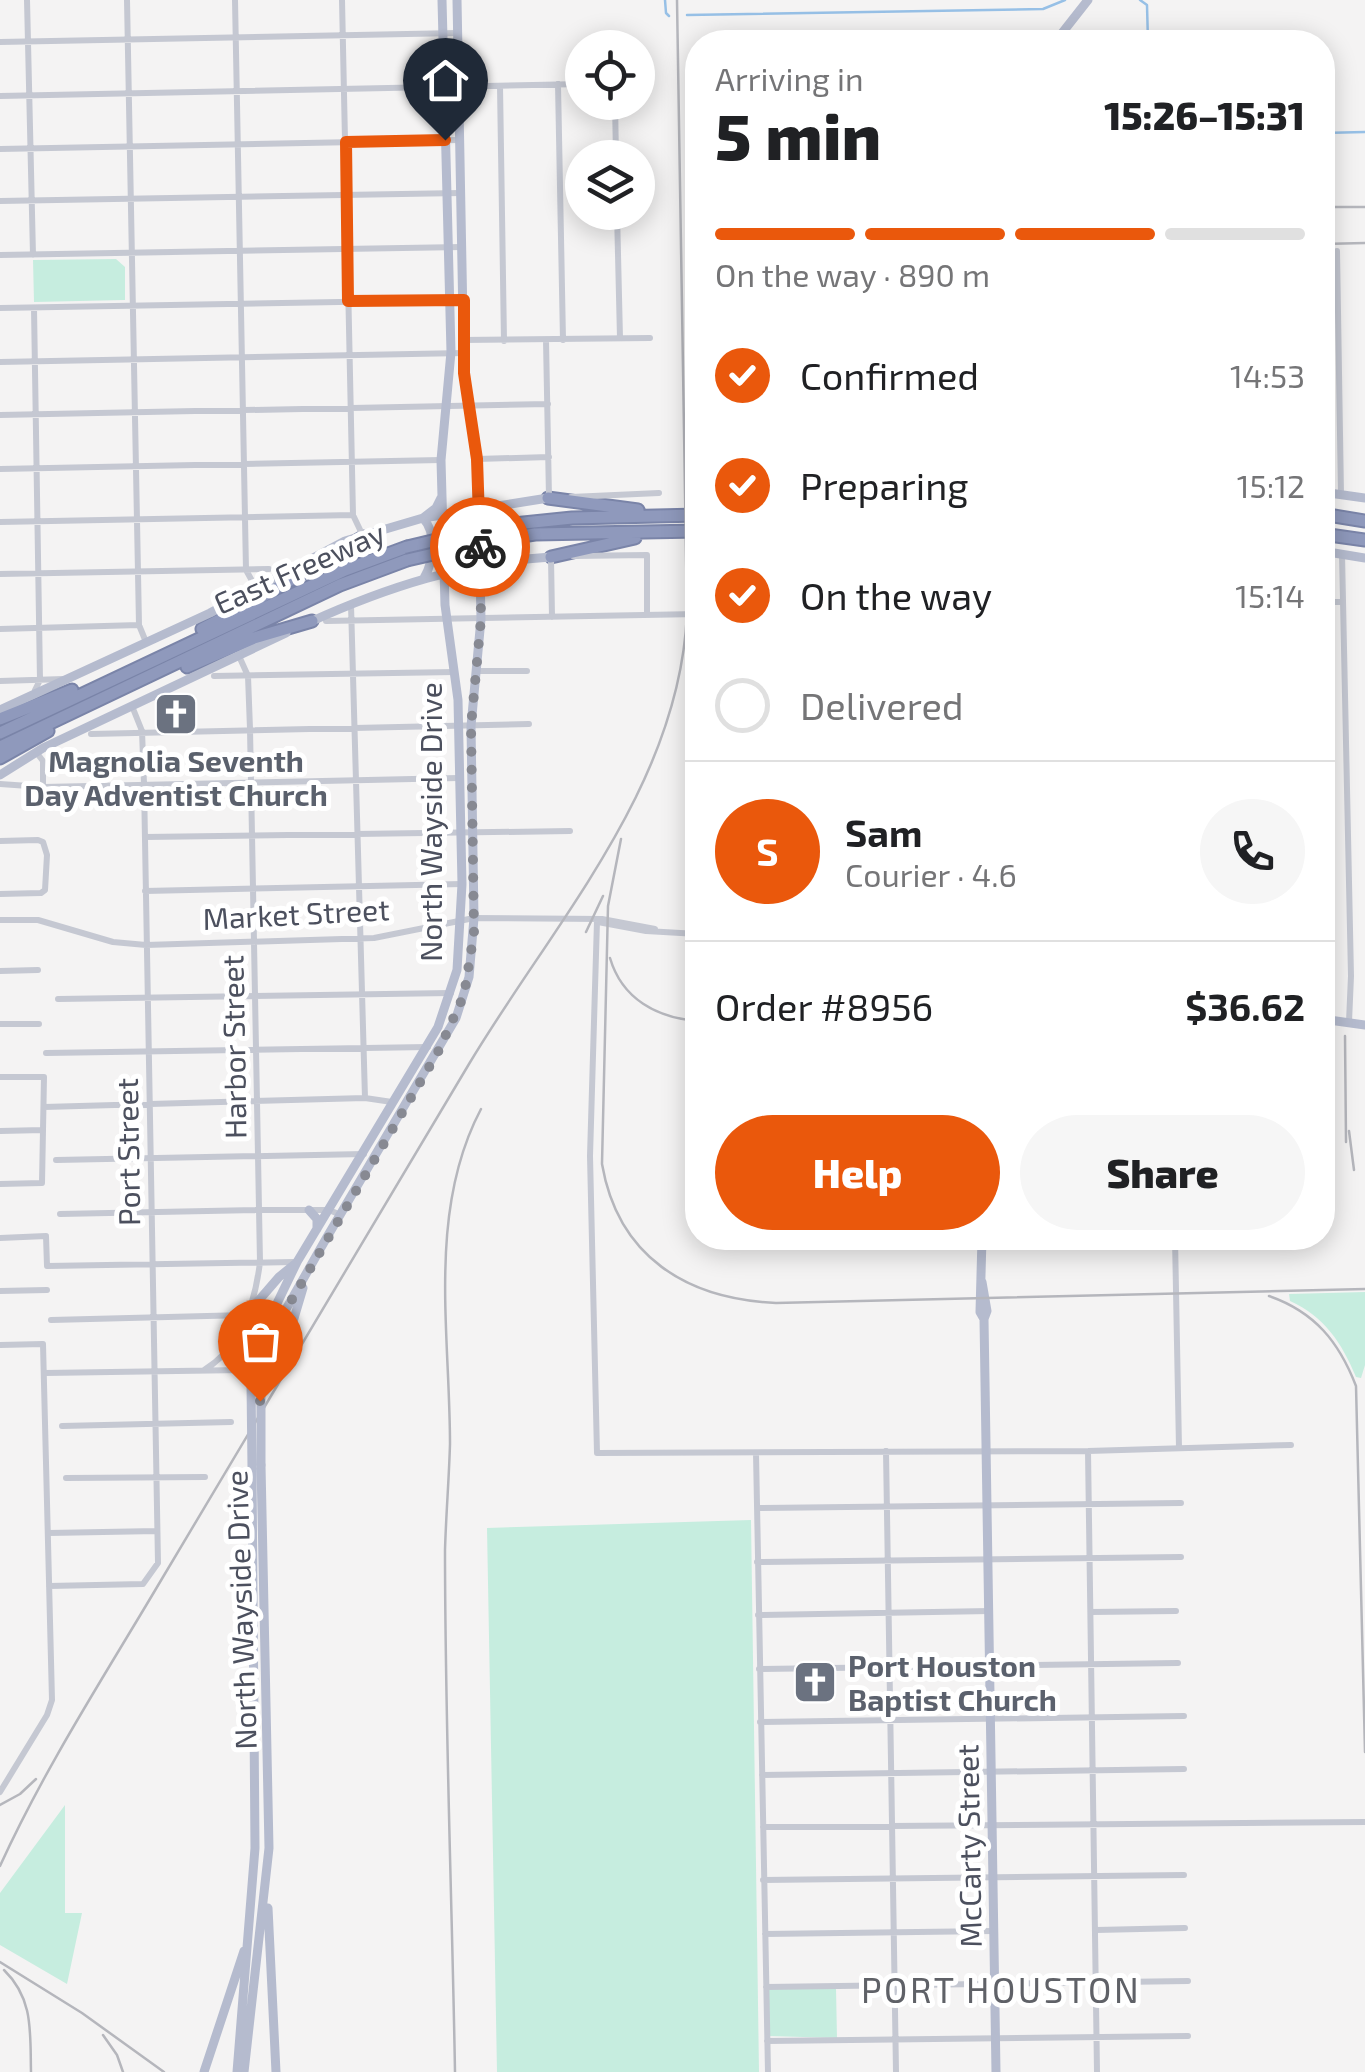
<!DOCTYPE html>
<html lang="en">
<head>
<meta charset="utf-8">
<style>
	:root { --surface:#fff; --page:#f6f6f6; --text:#202124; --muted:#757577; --line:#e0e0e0; --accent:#ea580c }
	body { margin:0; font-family:"Exo 2",sans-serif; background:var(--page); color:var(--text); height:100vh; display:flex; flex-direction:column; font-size:38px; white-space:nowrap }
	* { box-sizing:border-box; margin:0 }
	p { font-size:32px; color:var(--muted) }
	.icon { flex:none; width:55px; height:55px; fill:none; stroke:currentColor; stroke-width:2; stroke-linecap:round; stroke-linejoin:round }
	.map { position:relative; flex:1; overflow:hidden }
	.panel { position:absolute; left:685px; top:30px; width:650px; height:1220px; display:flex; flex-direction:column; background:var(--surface); border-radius:40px; box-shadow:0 5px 25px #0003 }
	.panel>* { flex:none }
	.buttons { position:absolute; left:565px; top:30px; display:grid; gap:20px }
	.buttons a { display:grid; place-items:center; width:90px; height:90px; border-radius:50%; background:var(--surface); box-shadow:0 5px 25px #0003; font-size:50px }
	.pin { position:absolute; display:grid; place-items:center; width:85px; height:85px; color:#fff; margin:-102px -42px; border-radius:50% 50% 50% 0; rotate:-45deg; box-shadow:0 0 10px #0007 }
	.pin .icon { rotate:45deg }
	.courier { position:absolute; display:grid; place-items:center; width:100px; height:100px; margin:-50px; border:8px solid #ea580c; border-radius:50%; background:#fff; color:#222; box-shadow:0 2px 12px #0007 }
	.headline em { font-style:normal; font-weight:800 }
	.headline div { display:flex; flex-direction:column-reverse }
	.headline { display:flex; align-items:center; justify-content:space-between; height:170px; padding:0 30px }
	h1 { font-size:65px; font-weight:800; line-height:75px }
	.bar { display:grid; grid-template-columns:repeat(4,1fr); gap:15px 10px; align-content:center; height:120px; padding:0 30px }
	.bar i { height:12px; border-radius:8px; background:var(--line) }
	.bar .active { background:var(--accent) }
	.bar p { grid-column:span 4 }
	.line { display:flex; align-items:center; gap:25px; padding:0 30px; border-top:2px solid var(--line) }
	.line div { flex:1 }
	.round { display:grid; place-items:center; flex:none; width:105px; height:105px; border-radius:52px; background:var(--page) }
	ol { padding:0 30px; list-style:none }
	li { display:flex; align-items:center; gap:30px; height:110px }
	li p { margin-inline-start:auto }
	li .icon { padding:10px; border-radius:50%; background:var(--accent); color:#fff; stroke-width:4 }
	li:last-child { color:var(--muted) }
	li i { width:55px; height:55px; border:5px solid var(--line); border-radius:50% }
	.button { display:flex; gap:20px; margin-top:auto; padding:20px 30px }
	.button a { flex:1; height:115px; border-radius:60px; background:var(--accent); color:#fff; font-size:40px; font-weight:800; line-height:115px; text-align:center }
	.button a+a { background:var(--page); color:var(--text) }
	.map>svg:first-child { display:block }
</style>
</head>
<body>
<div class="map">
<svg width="1365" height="2072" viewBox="0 0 1365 2072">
	<rect width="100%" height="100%" fill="#f4f3f3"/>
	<path fill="#c6eddf" d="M116 259 125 267V300L34 302 33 260Z
		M1365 1292V1365L1361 1378 1356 1377C1342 1343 1324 1316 1290 1301L1289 1294Z
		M751 1520 759 2072H497L487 1528Z
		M65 1805V1913H82L67 1984 0 1945V1893Z
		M836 1988 837 2038 769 2036V1989Z"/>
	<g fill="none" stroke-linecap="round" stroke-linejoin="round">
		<path stroke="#97c0e6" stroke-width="2.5" d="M665 0 666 13 669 16
			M1140 0 1147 5 1148 42
			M687 15 1043 9 1065 0
			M1322 133 1365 132"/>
		<g stroke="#7a84a8" stroke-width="15">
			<path id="highway" d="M548 498 638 510
				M1322 514 1365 521
				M495 526 572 518 698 515
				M1322 534 1365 540
				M495 540 535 534 698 531
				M551 557 635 538
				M202 629 245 607 363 537
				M187 667 254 638 312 621
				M0 719 72 690
				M0 733 345 570 407 547
				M0 747 340 585 407 560
				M0 758 48 731"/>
		</g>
		<path stroke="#c5c8d2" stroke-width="6" d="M27 0 33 255
			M127 0 139 625 146 642
			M235 0 246 570 256 588
			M342 0 353 515 363 536
			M0 42 458 33
			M638 83H642
			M558 84 563 340
			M500 86 504 341
			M0 96 582 84
			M615 102 616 158
			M0 149 459 140
			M0 201 461 193
			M617 212 620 338
			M1337 251 1341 494
			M0 255 462 247
			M0 308 452 300
			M34 308 40 680 35 690
			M461 340 650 338
			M546 340 549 498
			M0 362 464 353
			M0 415 548 404
			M477 459 549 457
			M0 469 441 460
			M571 497 659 493
			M0 522 353 515
			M1342 554 1351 976 1349 1022
			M691 555H698
			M573 556 647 555V615
			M551 558 552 617
			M0 574 269 569
			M1322 602H1341
			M351 605 365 1098
			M326 621 698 614
			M0 629 139 625
			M476 671H527
			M214 676 455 672
			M0 681 64 679
			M91 734 529 724
			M36 752 43 761V787
			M0 784 43 787 458 778
			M145 837 570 831
			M0 841 38 840 43 842 47 855 45 890 41 893 0 894
			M145 891 462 884
			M0 920H38L113 942 146 945 374 938 474 918 602 919 655 929
			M597 921 590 1156 597 1453 1088 1451 1291 1445
			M598 922 646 931 698 934
			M0 971 38 970
			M58 999 451 993
			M0 1024H39
			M46 1053 428 1047
			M0 1077H44L42 1183 0 1184
			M44 1107 365 1098 392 1102
			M0 1131 43 1130
			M56 1160 364 1154
			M60 1214 259 1210H329L341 1215
			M0 1238 46 1236 47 1266 294 1262
			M1175 1238 1179 1448
			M0 1291 47 1290
			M51 1320 246 1315
			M0 1345 43 1344 52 1700 47 1715 0 1792
			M229 1352 243 1370
			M204 1370C241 1348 255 1303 260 1262L250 729 248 676 239 656
			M45 1373 243 1370
			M62 1426 231 1422
			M886 1451 896 2072
			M1088 1451 1097 2072
			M756 1453 768 2072
			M66 1478 205 1477
			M757 1508 1181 1503
			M49 1533 157 1531
			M757 1562 1181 1557
			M49 1586 143 1584 158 1563 144 784 142 731 132 706
			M1091 1612 1176 1611
			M758 1615 990 1611
			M759 1669 1178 1663
			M760 1722 1184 1716
			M762 1775 1184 1769
			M763 1827 1365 1822
			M763 1880 1184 1875
			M1096 1930 1185 1928
			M765 1934 993 1931
			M766 1987 1188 1981
			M767 2041 1188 2036"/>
		<path stroke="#b5bbce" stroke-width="9" d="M1055 42 1088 0
			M1322 492 1365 498
			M502 506C487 519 486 538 494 556L502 559
			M1322 551 1365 558
			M424 578C434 561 437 533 423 518L436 508 441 498
			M310 622C387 587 465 562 551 557
			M0 710 210 613 345 541 423 518 548 498
			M0 775 43 748 286 633
			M1322 1019 1365 1025
			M309 1210 317 1219V1229
			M982 1238 980 1312 984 1319
			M982 1282 987 1311 984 1319 996 2072
			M246 1315 279 1277 295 1264
			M256 1352 268 1322 297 1262 438 1027 457 970 462 884 458 700 445 605 441 460 451 352 442 0
			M266 1354 281 1318 327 1237 456 1018 469 977 474 918 471 726 481 619 478 474 464 373 457 0
			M243 1370 270 1368 281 1362 303 1288
			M268 1908 276 2072
			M204 2072 244 1951
			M237 2072 255 1848 252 1468
			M244 2072 269 1848 261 1465"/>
		<use href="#highway" stroke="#8f99bc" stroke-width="11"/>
		<path stroke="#b5b6bc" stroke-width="2.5" d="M1322 207H1365
			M1322 244 1365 243
			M621 839 608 906 602 1164C618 1257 687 1299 776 1303L1365 1289
			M586 932 603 896
			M610 958C622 999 657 1018 698 1021
			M1345 1036 1346 1142
			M1349 1131 1354 1170
			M1269 1296C1315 1312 1339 1342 1356 1386L1365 1752
			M0 1805 20 1794 36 1779
			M0 1866C46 1765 107 1672 163 1577 264 1405 366 1234 469 1064 554 922 679 787 687 614L677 0
			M0 1962 82 2013 164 2072
			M4 1970C34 1999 30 2033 31 2072
			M103 2035 117 2055 123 2072
			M455 2072C452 1898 445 1724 445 1550 446 1515 449 1479 450 1444 450 1333 427 1211 481 1109"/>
		<g stroke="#7a84a8" stroke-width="15" stroke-linecap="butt">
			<path id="highway-bridge" d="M407 547 495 526
				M407 560 495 540"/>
		</g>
		<path stroke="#b5bbce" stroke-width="9" d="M261 1465V1382L266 1354
			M252 1468 251 1383 256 1352"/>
		<use href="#highway-bridge" stroke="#8f99bc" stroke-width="11"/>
	</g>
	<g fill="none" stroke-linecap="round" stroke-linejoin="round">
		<path stroke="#878992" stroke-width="10" stroke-dasharray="0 18" d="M260 1401 266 1354 281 1318 438 1052 464 995 474 933 471 726 481 619 480 547"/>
		<path stroke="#ea580c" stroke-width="12" d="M445 140 346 142 348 301 464 300V373L477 459 480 547"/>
	</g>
	<defs>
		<g id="church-square" transform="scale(2.25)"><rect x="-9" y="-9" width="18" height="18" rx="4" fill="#6b7280" stroke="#fff"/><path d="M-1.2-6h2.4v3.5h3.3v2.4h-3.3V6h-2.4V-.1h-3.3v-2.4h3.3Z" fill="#fff"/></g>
	</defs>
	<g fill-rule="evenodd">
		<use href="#church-square" x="176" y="714"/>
		<use href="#church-square" x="815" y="1682"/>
	</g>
	<g text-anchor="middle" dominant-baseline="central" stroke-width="10" stroke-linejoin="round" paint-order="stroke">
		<g font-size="30" fill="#4c505e" stroke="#fff">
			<text transform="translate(299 567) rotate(-24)">East Freeway</text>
			<text transform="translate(430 822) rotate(-90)">North Wayside Drive</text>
			<text transform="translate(296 913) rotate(-3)">Market Street</text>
			<text transform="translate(233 1047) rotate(-91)">Harbor Street</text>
			<text transform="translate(127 1152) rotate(-91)">Port Street</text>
			<text transform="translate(240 1610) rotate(-92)">North Wayside Drive</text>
			<text transform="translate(968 1846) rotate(-91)">McCarty Street</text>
		</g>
		<g font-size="30" font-weight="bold" fill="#5b616d" stroke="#fff">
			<text x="176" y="760">Magnolia Seventh<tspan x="176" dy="34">Day Adventist Church</tspan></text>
			<text x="848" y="1665" text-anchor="start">Port Houston<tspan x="848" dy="34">Baptist Church</tspan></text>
		</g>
		<g font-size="35" letter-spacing="2.5" fill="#5f6167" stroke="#fff">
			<text x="1001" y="1989">PORT HOUSTON</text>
		</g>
	</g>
</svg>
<div class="buttons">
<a><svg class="icon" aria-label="locate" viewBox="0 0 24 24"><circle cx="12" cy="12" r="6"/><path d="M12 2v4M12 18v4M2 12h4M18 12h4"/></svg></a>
<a><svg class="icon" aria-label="layers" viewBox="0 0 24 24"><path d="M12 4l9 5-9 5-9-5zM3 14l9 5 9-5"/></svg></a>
</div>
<div class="pin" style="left:260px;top:1401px;background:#ea580c"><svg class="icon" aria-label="bag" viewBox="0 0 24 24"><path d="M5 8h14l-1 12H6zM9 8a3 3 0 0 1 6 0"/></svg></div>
<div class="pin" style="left:445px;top:140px;background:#1f2937"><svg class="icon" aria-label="home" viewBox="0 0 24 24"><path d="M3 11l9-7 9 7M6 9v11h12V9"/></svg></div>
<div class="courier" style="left:480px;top:547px"><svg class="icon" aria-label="bike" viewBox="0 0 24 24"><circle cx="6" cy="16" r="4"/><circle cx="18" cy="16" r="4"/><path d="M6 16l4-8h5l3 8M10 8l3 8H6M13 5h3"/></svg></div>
<section class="panel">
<div class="headline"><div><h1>5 min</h1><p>Arriving in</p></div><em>15:26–15:31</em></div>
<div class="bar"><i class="active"></i><i class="active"></i><i class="active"></i><i></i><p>On the way · 890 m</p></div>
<ol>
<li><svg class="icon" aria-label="check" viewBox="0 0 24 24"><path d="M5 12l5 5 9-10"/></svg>Confirmed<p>14:53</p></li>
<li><svg class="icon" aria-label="check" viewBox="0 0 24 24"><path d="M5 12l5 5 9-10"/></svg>Preparing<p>15:12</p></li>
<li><svg class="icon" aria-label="check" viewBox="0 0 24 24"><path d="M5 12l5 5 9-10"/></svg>On the way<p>15:14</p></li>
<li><i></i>Delivered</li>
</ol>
<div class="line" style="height:180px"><b class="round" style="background:var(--accent);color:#fff">S</b><div><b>Sam</b><p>Courier · 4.6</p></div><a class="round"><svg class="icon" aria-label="phone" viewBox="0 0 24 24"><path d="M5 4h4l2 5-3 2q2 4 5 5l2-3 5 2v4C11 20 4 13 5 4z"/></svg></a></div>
<div class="line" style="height:130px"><div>Order #8956</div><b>$36.62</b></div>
<div class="button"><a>Help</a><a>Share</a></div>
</section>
</div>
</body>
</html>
